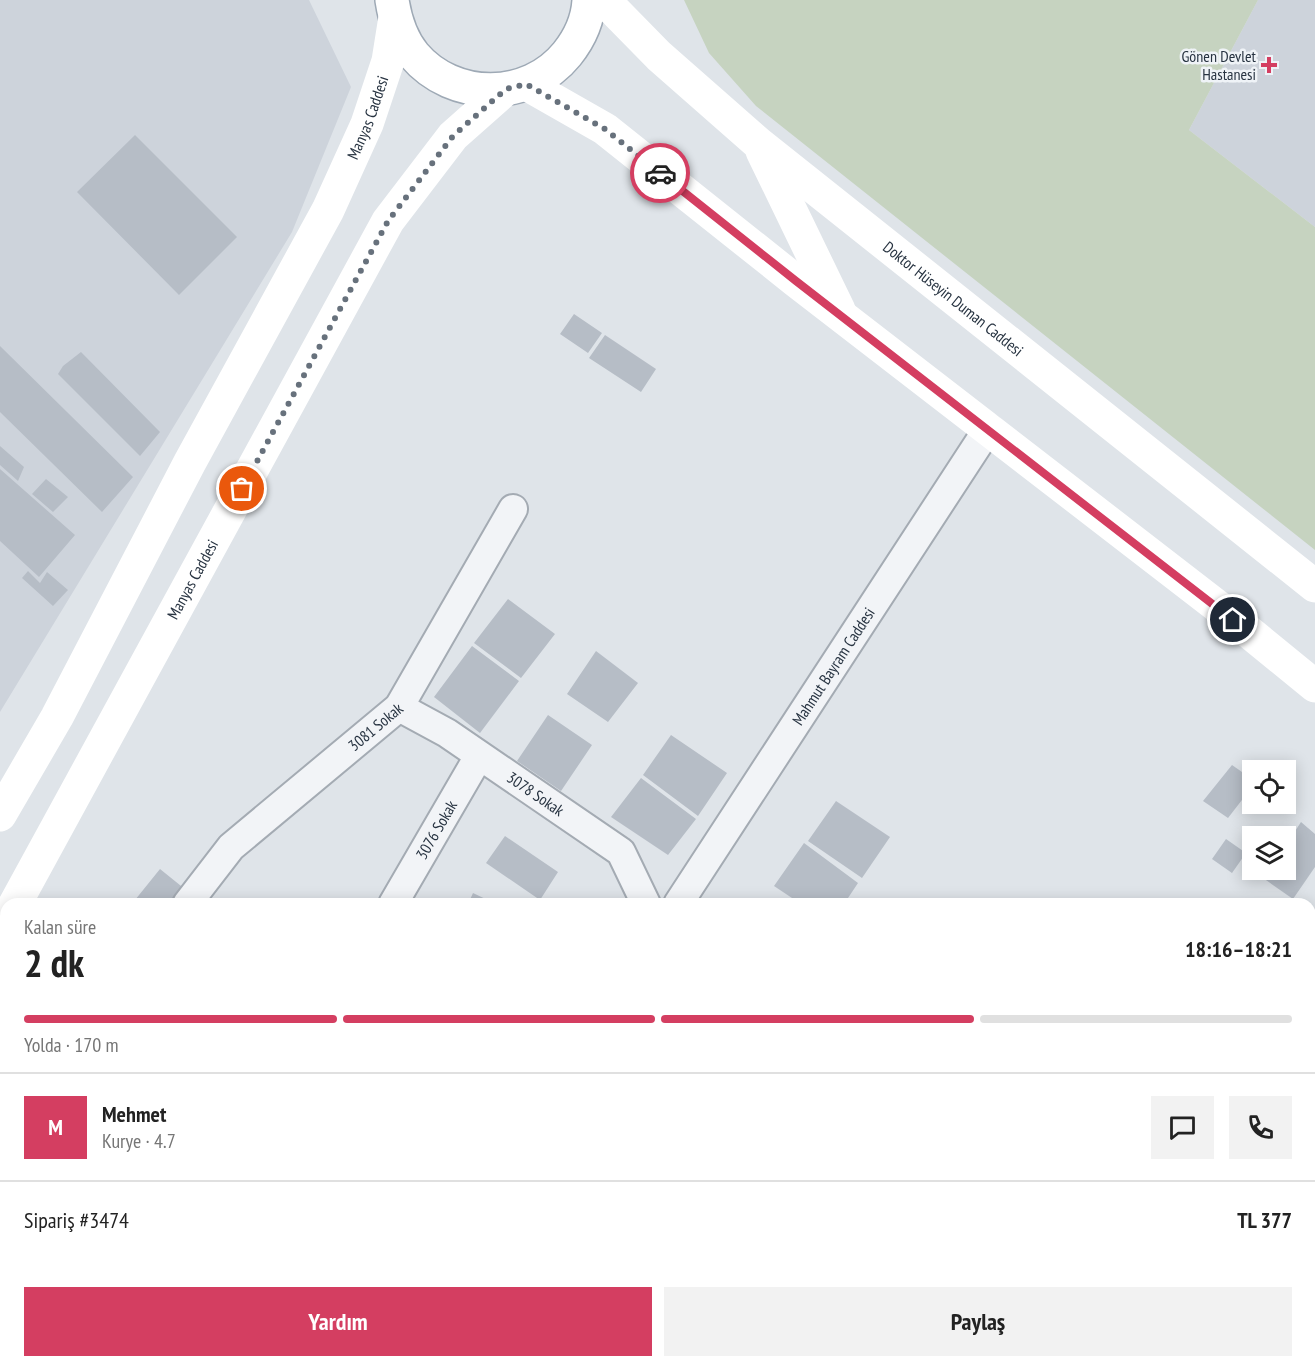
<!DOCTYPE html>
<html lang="tr">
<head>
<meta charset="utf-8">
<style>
	:root { --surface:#fff; --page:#f2f2f2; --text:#222; --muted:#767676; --line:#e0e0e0; --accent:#d43e61 }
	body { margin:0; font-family:"PT Sans Narrow",sans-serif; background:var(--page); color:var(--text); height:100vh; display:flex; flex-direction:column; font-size:22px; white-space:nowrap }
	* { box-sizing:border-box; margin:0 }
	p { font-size:20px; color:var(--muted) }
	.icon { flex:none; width:33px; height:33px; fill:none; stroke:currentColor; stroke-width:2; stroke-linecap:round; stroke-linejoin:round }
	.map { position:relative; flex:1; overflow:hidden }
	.panel { position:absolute; left:0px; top:898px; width:1316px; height:470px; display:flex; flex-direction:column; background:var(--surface); border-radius:18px 18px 0 0; box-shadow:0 3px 15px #0003 }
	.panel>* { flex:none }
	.fabs { position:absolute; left:1242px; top:760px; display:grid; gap:12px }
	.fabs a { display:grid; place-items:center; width:54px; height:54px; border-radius:0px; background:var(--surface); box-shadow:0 3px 15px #0003; font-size:30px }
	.pin { position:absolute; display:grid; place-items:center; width:51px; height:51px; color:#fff; margin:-26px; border:3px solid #fff; border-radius:50%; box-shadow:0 2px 6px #0007 }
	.courier { position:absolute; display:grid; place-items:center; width:60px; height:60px; margin:-30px; border:4px solid #d43e61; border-radius:50%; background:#fff; color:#222; box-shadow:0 2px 8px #0007 }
	.overview em { font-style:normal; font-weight:700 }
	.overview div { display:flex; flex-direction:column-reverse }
	.overview { display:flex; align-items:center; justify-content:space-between; height:102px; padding:0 24px }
	h1 { font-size:39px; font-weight:700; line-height:45px }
	.bar { display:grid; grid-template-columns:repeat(4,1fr); gap:9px 6px; align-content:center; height:72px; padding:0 24px }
	.bar i { height:8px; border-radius:4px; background:var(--line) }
	.bar .selected { background:var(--accent) }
	.bar p { grid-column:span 4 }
	.line { display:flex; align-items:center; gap:15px; padding:0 24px; border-top:2px solid var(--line) }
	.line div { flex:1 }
	.round { display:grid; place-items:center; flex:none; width:63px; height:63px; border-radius:0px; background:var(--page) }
	.primary-button { display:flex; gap:12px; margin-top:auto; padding:12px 24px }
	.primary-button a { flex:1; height:69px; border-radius:0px; background:var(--accent); color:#fff; font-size:24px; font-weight:700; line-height:69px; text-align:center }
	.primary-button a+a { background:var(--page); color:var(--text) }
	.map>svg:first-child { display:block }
</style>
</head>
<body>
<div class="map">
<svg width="1315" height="1367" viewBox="0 0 1315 1367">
	<rect width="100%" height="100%" fill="#dfe4e9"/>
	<path fill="#cdd3db" d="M0 0H309L351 87 292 232 0 712Z
		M1258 0H1315V227L1189 130Z"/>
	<path fill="#c6d3c0" d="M684 0H1258L1189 130 1315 227V550L756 106 709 53Z"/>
	<path fill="#b6bdc6" d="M135 135 237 237 179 295 77 192Z
		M574 314 602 333 588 353 560 334Z
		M605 335 656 369 641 392 589 358Z
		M0 346 133 477 102 512 0 412Z
		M81 352 160 432 140 456 58 374 63 366Z
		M0 446 24 467 18 481 0 465Z
		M0 469 75 535 39 577 0 541Z
		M46 479 68 497 53 512 32 494Z
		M28 571 40 583 47 572 68 590 53 606 22 578Z
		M508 599 555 634 521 678 474 643Z
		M472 646 519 681 480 733 434 697Z
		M596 651 638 683 608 722 567 694Z
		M548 715 592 745 561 791 517 761Z
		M671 735 727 773 698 816 643 775Z
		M1232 765 1252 779V787L1228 818 1203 801Z
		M641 778 696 819 668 855 611 817Z
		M836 801 890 837 862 878 808 841Z
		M1301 822 1315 834V867L1293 899 1263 878 1268 870H1286V845Z
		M505 836 558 872 540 900 486 863Z
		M1226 839 1246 853 1232 873 1212 859Z
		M804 843 858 883 844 904H801L774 886Z
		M160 869 191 894 183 904H141L135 900Z
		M473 893 496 904H468Z
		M6 1056V1083L0 1081V1073Z
		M6 1329V1353L0 1351Z
		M40 1362H72L70 1367H54Z
		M140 1362H188L186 1367H138Z
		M192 1362H228L235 1365 234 1367H191Z
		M502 1362H531L528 1367H513Z
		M554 1362H588L586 1367H552Z
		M1174 1362H1222L1217 1367H1180Z"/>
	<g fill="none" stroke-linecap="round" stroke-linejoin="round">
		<g stroke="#a4abb3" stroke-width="32">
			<g id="minor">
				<path id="s1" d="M399 707 447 733 621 852 646 904"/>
				<path id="s2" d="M187 904 231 847 399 707 513 509"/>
				<path id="s3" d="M393 904 479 756"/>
				<path id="s4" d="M678 904 988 429"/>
				<path d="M0 981 6 982"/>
				<path d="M0 1235 6 1237"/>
				<path d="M0 1290 6 1273"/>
				<path d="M429 1362 445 1367"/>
			</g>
		</g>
		<g stroke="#9ea9b5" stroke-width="36">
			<path id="primary" d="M392 0C395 20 401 39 414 55 453 101 528 102 567 54 579 39 588 20 589 0"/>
		</g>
		<use href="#minor" stroke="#f2f4f7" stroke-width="28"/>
		<g stroke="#fff" stroke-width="33">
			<path id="s5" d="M604 0 659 56 758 143 1315 586"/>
			<path d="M526 84 605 129 796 281 1217 606 1315 686"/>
			<path d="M762 151 839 310"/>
			<path id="s6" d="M0 815 57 717 190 462 328 210 367 124 388 61 395 17"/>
			<path id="s7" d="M15 904 388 221 453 136 506 89"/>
			<path d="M0 933 6 921"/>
		</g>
		<use href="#primary" stroke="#fff" stroke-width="33"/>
	</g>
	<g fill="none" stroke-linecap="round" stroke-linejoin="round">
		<path stroke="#67717c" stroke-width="6" stroke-dasharray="0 10.8" d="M242 489 388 221 453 136 506 89 526 84 605 129 660 173"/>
		<path stroke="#d43e61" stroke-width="8" d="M660 173 796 281 1233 620"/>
	</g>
	<path fill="#d43e61" stroke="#eff3f7" stroke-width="2" d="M1266 56h6v6h6v6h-6v6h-6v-6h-6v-6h6z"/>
	<g text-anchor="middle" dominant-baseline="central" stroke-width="5" stroke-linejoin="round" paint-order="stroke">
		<g font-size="16" fill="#273341" stroke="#eff3f7" text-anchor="end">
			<text x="1256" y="56">Gönen Devlet<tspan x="1256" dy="18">Hastanesi</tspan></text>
		</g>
		<g font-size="16" fill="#273341" stroke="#eff3f7">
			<text stroke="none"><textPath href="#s6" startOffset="789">Manyas Caddesi</textPath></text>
			<text stroke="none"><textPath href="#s5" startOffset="460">Doktor Hüseyin Duman Caddesi</textPath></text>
			<text stroke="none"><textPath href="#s7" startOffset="370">Manyas Caddesi</textPath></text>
			<text stroke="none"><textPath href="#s4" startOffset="284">Mahmut Bayram Caddesi</textPath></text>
			<text stroke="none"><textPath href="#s2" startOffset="260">3081 Sokak</textPath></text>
			<text stroke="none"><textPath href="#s1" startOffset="162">3078 Sokak</textPath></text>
			<text stroke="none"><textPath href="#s3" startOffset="86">3076 Sokak</textPath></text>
		</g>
	</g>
</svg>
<div class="fabs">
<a><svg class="icon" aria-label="locate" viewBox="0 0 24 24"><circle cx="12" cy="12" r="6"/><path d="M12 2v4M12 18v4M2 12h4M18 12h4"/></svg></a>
<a><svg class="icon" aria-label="layers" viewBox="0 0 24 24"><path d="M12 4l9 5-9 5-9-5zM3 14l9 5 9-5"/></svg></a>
</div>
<div class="pin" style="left:242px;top:489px;background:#ea580c"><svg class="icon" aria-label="bag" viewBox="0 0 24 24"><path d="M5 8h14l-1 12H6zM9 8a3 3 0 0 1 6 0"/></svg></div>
<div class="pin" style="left:1233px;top:620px;background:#1f2937"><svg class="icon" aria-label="home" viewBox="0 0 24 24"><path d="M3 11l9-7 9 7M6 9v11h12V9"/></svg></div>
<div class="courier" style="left:660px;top:173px"><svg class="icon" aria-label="car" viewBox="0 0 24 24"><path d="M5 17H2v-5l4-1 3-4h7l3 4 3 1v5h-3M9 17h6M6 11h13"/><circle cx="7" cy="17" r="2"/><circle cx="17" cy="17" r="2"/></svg></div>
<section class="panel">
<div class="overview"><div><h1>2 dk</h1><p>Kalan süre</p></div><em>18:16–18:21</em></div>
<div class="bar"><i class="selected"></i><i class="selected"></i><i class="selected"></i><i></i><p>Yolda · 170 m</p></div>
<div class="line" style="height:108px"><b class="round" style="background:var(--accent);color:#fff">M</b><div><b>Mehmet</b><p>Kurye · 4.7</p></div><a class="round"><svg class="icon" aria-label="chat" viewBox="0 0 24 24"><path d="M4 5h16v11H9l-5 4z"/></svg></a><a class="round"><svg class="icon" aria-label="phone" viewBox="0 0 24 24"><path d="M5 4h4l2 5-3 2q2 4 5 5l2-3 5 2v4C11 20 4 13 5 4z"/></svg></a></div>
<div class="line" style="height:78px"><div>Sipariş #3474</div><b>TL 377</b></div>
<div class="primary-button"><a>Yardım</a><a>Paylaş</a></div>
</section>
</div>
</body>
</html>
